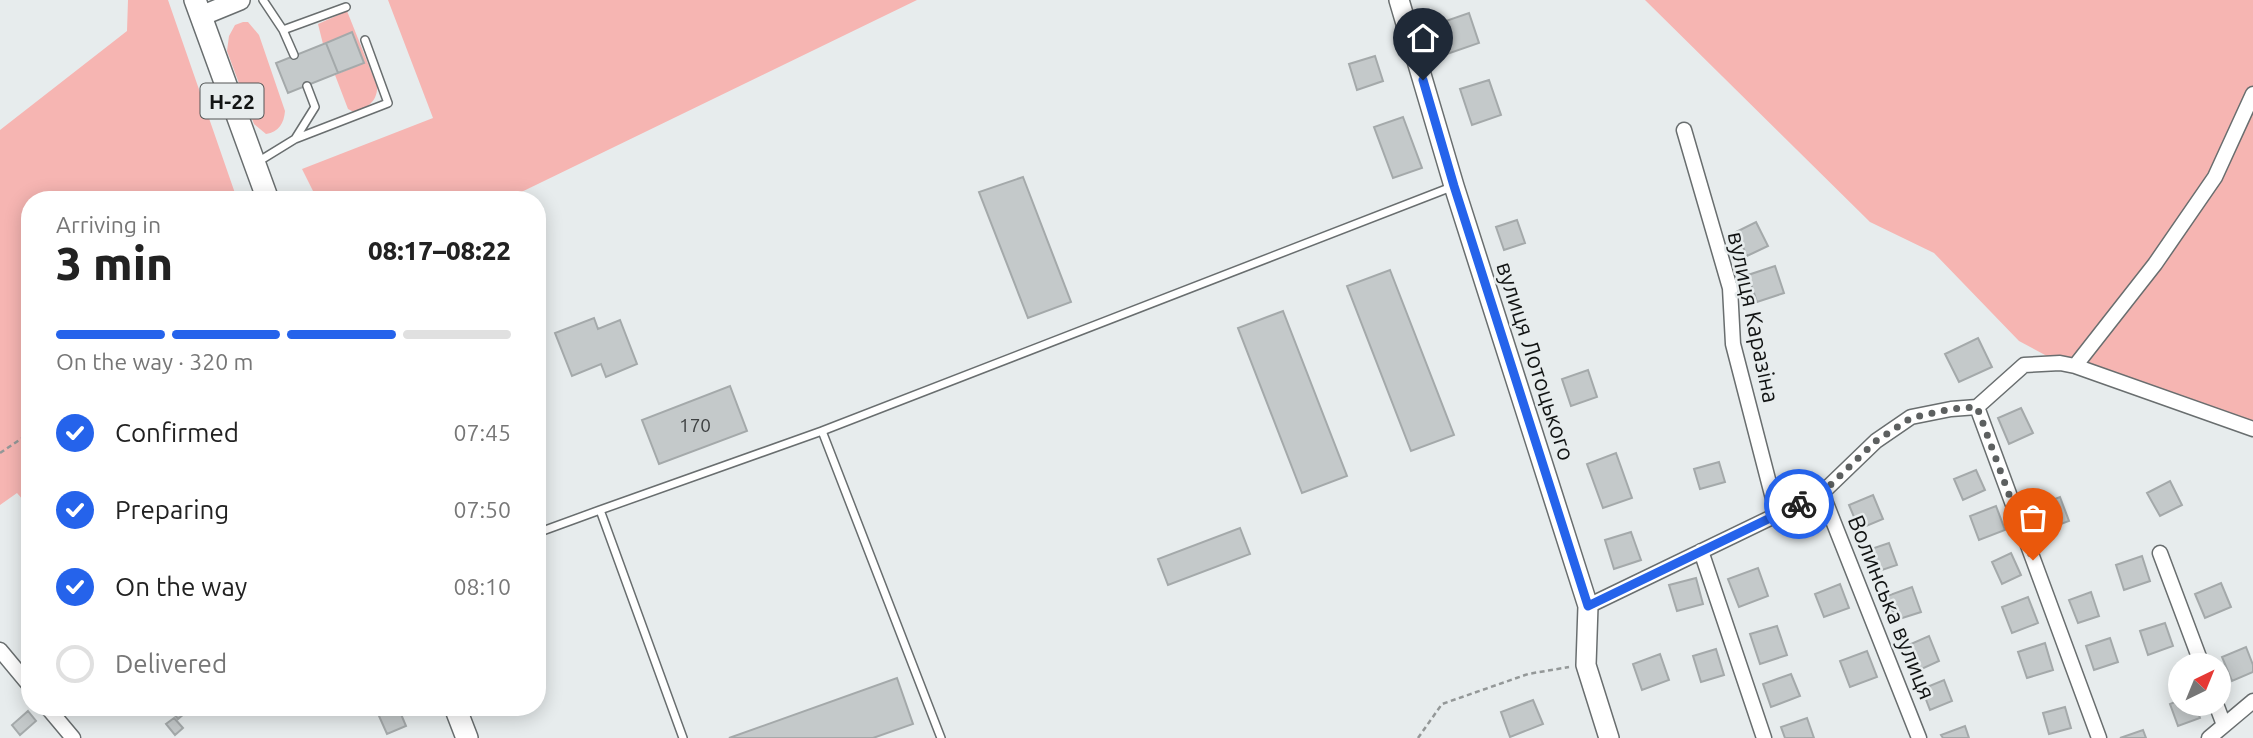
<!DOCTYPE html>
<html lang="en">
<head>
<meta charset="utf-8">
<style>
	:root { --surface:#fff; --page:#f6f6f6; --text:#222; --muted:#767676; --line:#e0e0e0; --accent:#2563eb }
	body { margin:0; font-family:Ubuntu,sans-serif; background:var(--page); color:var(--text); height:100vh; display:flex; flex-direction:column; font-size:26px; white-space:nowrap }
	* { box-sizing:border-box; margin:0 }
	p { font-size:23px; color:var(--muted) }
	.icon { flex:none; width:38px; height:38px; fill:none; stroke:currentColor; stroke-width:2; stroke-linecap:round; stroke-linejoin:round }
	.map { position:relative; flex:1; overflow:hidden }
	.drawer { position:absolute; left:21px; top:191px; width:525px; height:525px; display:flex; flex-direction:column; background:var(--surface); border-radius:28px; box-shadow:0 4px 18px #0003 }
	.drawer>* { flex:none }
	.needle { width:46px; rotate:43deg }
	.fabs { position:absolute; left:2168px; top:653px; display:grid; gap:14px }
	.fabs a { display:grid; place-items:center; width:63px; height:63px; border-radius:50%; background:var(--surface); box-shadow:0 4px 18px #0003; font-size:35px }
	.pin { position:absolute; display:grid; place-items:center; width:60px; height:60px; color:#fff; margin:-72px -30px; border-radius:50% 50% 50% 0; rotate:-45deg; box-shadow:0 0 7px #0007 }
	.pin .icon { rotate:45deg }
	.courier { position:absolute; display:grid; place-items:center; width:70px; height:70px; margin:-35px; border:5px solid #2563eb; border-radius:50%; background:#fff; color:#222; box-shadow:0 2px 9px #0007 }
	.headline em { font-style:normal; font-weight:800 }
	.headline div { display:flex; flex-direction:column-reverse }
	.headline { display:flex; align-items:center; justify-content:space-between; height:119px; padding:0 35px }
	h1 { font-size:46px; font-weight:800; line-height:52px }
	.bar { display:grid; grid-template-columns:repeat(4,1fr); gap:10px 7px; align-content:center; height:84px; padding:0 35px }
	.bar i { height:9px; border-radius:5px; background:var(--line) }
	.bar .selected { background:var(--accent) }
	.bar p { grid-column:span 4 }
	ol { padding:0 35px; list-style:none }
	li { display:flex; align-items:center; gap:21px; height:77px }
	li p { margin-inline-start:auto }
	li .icon { padding:7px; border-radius:50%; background:var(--accent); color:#fff; stroke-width:4 }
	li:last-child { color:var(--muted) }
	li i { width:38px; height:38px; border:4px solid var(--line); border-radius:50% }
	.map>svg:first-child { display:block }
</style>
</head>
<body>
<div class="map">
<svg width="2253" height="738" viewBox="0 0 2253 738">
	<rect width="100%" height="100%" fill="#e7eced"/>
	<path fill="#f6b5b2" d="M128 0H168L237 199 30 200V508L17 493 0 505V130L127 31Z
		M388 0H917L507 199H317L302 169 433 118Z
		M1645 0H2253V429L2060 363 2019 341 1934 253 1870 222Z
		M347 11 377 86C378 101 367 109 354 112L348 109 335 75 364 63 352 33 323 44 318 24Z
		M243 22H248L259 35 285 111C284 123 279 132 266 134L254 124 227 51 229 36 235 25Z"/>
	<path fill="#c4c9ca" stroke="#a4a9aa" stroke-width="2" d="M1469 13 1479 43 1447 54 1437 24Z
		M352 32 364 63 338 73 326 43Z
		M326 43 338 73 288 93 276 63Z
		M1375 56 1383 81 1357 90 1349 64Z
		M1489 80 1501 115 1472 125 1460 89Z
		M1403 117 1422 168 1393 178 1374 127Z
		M1023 177 1071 302 1028 318 979 192Z
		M1517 220 1525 243 1504 250 1496 227Z
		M1756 222 1768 246 1747 256 1736 232Z
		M1775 266 1784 293 1757 302 1748 275Z
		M1390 270 1454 435 1411 451 1347 286Z
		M1283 311 1347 476 1302 493 1238 328Z
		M594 318 598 329 620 320 637 364 606 377 601 364 572 376 555 333Z
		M1978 338 1992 367 1959 382 1945 354Z
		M1588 370 1597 397 1571 406 1562 379Z
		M730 386 747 431 659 464 642 420Z
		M2021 408 2033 433 2009 444 1998 418Z
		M1616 453 1632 498 1603 508 1587 464Z
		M1719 462 1725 482 1700 489 1694 469Z
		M1976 470 1985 490 1963 500 1954 479Z
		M2170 481 2182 505 2160 516 2147 493Z
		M1873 495 1883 519 1859 529 1849 505Z
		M2060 497 2069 521 2045 530 2036 506Z
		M1996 506 2005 530 1979 540 1970 516Z
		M1240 528 1250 554 1168 585 1158 559Z
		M1631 532 1641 560 1614 569 1605 540Z
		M1889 543 1897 565 1876 572 1868 550Z
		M2011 553 2021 575 2002 584 1992 562Z
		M2142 556 2150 581 2124 590 2116 565Z
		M1758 568 1768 596 1739 607 1728 579Z
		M1696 578 1703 604 1677 611 1669 585Z
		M2221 583 2231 607 2205 618 2195 594Z
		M1840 584 1849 608 1824 617 1815 594Z
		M1912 587 1921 612 1896 620 1887 596Z
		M2091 592 2099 616 2078 623 2069 600Z
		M2028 597 2038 623 2012 633 2002 607Z
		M2165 623 2173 646 2148 655 2140 631Z
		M1777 626 1787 655 1760 664 1750 634Z
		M1929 636 1939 661 1915 672 1904 647Z
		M2110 638 2118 662 2094 670 2086 646Z
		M2045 643 2053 670 2027 678 2018 652Z
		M2246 647 2253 665V672L2232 681 2222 657Z
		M1716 649 1724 675 1701 682 1693 656Z
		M1867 651 1877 677 1850 687 1840 661Z
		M1660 654 1669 680 1642 690 1633 664Z
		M1791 674 1800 696 1771 707 1763 684Z
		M897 678 913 724 873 738H729Z
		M1944 680 1952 701 1930 710 1922 689Z
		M1533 700 1543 724 1510 737 1501 712Z
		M2180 700V704H2195L2200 718 2178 726 2170 704Z
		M168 707H192L178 719Z
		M375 707H398L406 726 387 734Z
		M2065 707 2071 728 2049 734 2043 713Z
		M28 711 36 721 20 735 12 725Z
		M174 718 183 728 175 735 166 724Z
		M1807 718 1814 738H1785L1781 727Z
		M1965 726 1969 738H1943L1941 735Z
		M2143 730 2146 738H2120Z"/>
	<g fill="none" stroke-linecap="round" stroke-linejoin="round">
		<g stroke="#696e6f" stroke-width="10">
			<path id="lane" d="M263 0 283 30 294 55
				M283 30 346 7
				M295 139 388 103 365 40
				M256 163 295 139 315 107 307 86
				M822 431 941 738
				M600 510 822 431 1454 186
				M537 533 600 510 683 738"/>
		</g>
		<g stroke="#696e6f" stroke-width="17">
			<path id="street" d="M1684 130 1730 288 1733 344 1777 514
				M2075 366 2155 264 2215 177 2253 94
				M1977 407 2099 738
				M1822 493 1919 738
				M1701 551 1764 738
				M2160 553 2202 665
				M1588 606 1822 493 1876 441 1911 417 1951 409 1977 407 2024 365 2060 363 2075 366 2253 429
				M0 650 30 686
				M2216 704 2224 725
				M47 707 73 738
				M2209 738 2253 701"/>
		</g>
		<g stroke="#696e6f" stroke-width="22">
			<path id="secondary" d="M1399 0 1454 186 1588 606 1586 665 1609 738
				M201 16 240 0"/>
		</g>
		<g stroke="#696e6f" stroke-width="24">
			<path id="primary" d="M195 0 268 200
				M455 707 467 738"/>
		</g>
		<path stroke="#949898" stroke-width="2.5" stroke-dasharray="5 3.5" stroke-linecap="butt" d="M0 453 30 433
			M1418 738 1442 704 1528 674 1569 667"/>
		<use href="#lane" stroke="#fff" stroke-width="7"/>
		<use href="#street" stroke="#fff" stroke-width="14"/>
		<use href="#secondary" stroke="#fff" stroke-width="19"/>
		<use href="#primary" stroke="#fff" stroke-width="21"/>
	</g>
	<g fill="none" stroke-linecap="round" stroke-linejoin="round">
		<path stroke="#5d6060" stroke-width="7" stroke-dasharray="0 12.6" d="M1799 504 1822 493 1876 441 1911 418 1951 409 1977 407 2033 560"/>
		<path stroke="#2563eb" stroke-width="9" d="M1423 80 1454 186 1588 606 1799 504"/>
	</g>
	<g text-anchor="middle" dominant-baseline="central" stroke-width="5" stroke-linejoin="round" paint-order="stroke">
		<g font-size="19" fill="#3e4142">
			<text x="695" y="425">170</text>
		</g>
		<rect fill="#e7eced" stroke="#525555" stroke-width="2" x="200.5" y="83.5" width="63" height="35" rx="5"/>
		<g font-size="21" font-weight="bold" fill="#121414">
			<text x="232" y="101">Н-22</text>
		</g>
		<g font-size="23" fill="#121414" stroke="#e7eced">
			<text transform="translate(1754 317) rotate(78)">вулиця Каразіна</text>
			<text transform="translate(1536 361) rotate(72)">вулиця Лотоцького</text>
			<text transform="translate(1892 607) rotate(68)">Волинська вулиця</text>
		</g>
	</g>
</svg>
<div class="fabs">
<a><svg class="needle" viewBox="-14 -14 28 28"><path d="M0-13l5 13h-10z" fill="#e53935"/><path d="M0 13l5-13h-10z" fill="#767676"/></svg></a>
</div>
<div class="pin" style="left:2033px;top:560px;background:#ea580c"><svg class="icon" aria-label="bag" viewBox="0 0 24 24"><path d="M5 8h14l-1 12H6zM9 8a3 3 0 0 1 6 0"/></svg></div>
<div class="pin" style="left:1423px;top:80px;background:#1f2937"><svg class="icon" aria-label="home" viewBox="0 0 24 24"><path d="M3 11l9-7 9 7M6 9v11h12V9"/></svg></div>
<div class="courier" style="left:1799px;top:504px"><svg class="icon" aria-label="bike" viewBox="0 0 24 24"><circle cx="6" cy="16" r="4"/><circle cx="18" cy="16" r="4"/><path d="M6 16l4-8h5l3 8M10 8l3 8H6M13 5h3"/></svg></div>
<section class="drawer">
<div class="headline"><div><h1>3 min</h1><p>Arriving in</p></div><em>08:17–08:22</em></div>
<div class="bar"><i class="selected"></i><i class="selected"></i><i class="selected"></i><i></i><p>On the way · 320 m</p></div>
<ol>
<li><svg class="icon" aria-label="check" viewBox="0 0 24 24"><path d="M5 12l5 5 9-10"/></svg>Confirmed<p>07:45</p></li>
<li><svg class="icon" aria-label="check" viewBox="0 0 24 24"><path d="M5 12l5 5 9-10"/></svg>Preparing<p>07:50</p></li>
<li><svg class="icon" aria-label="check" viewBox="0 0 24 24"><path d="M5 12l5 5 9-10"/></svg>On the way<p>08:10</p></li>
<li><i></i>Delivered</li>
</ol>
</section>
</div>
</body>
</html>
